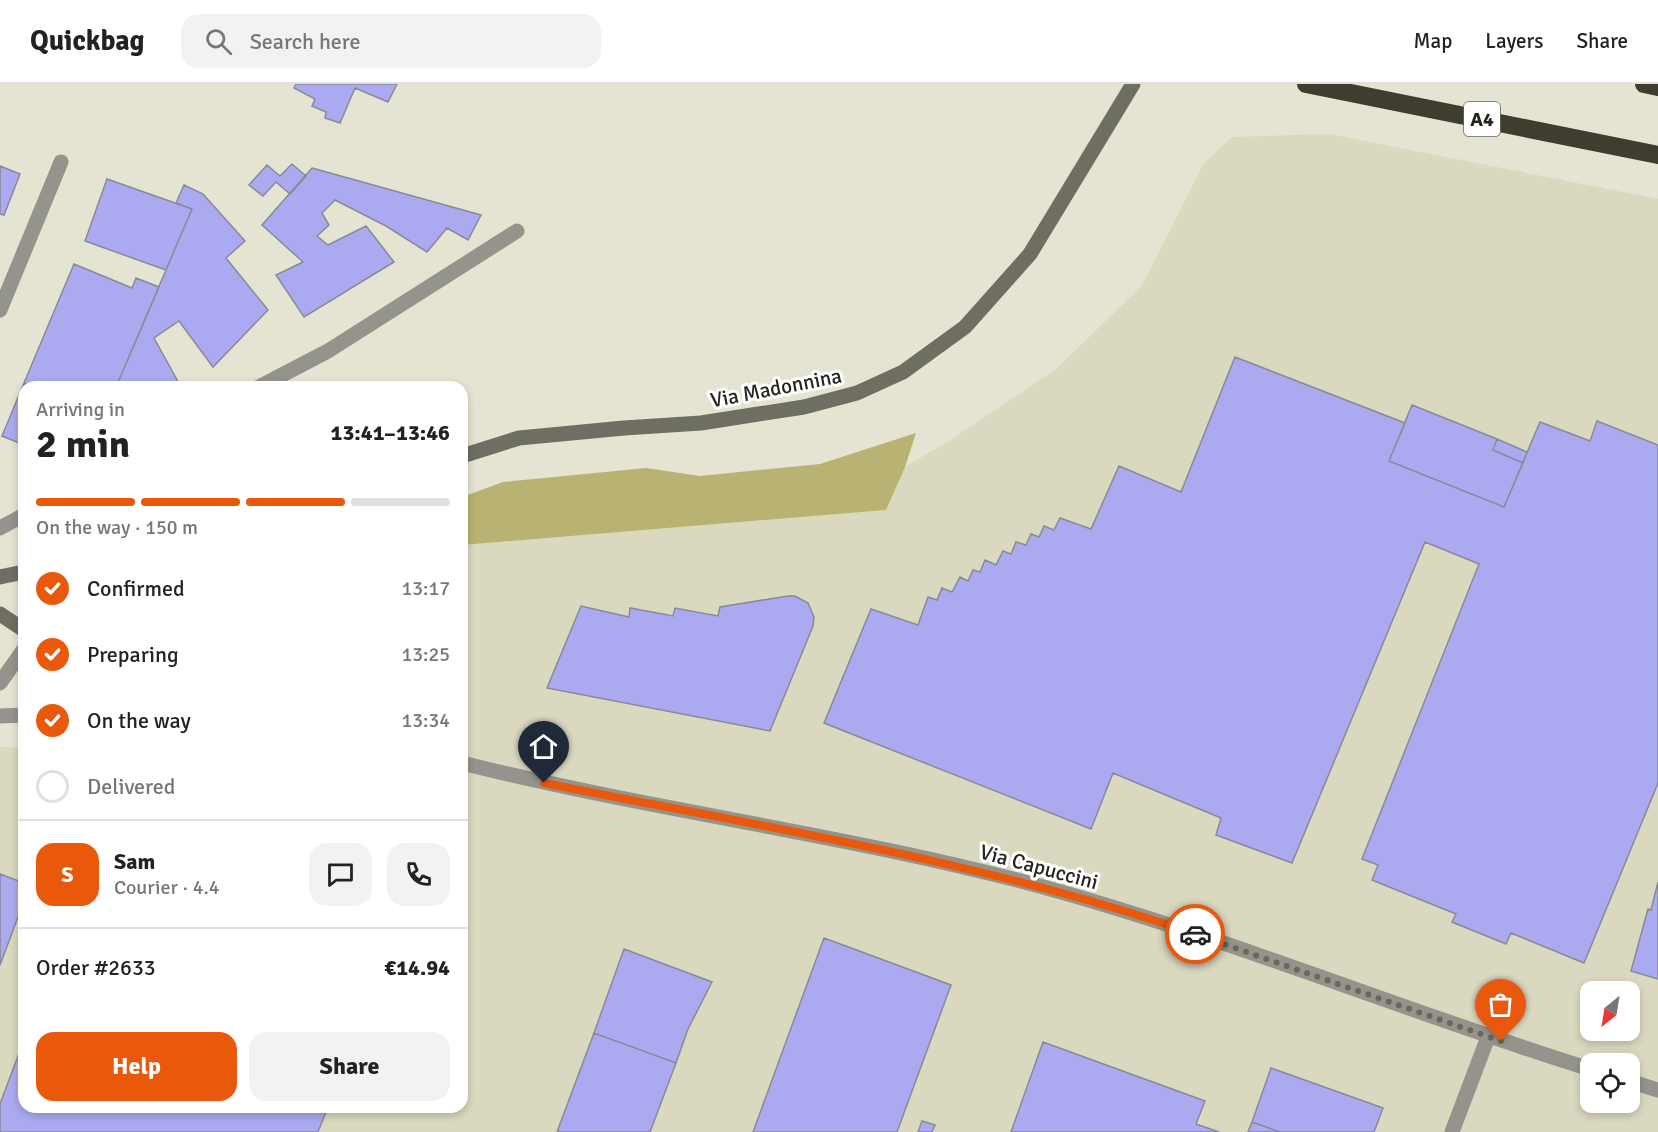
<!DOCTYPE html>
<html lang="en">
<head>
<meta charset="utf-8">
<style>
	:root { --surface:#fff; --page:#f2f2f2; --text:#222; --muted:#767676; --line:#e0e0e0; --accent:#ea580c }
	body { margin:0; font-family:Signika,sans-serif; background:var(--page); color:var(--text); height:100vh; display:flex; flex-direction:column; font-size:22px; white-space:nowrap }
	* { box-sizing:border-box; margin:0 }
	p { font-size:20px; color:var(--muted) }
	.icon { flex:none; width:33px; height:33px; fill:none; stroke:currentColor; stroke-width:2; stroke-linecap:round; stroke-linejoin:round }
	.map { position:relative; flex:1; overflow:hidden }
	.sheet { position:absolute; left:18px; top:297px; width:450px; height:732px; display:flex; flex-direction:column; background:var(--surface); border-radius:18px; box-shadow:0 3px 9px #0003 }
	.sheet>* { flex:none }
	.needle { width:39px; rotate:210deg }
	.buttons { position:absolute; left:1580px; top:897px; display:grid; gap:12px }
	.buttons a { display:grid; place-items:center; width:60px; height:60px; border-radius:12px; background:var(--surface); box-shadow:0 3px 9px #0003; font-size:30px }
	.pin { position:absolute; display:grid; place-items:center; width:51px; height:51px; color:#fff; margin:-62px -26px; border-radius:50% 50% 50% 0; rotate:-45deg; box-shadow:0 0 6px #0007 }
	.pin .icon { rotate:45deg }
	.courier { position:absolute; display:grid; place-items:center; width:60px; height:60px; margin:-30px; border:4px solid #ea580c; border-radius:50%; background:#fff; color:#222; box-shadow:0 2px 8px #0007 }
	.overview em { font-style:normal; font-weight:700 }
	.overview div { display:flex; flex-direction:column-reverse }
	.overview { display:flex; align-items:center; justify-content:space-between; height:102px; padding:0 18px }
	h1 { font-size:39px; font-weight:700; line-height:45px }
	.bar { display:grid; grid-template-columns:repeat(4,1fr); gap:9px 6px; align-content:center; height:72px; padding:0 18px }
	.bar i { height:8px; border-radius:4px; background:var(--line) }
	.bar .active { background:var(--accent) }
	.bar p { grid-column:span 4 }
	.line { display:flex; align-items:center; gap:15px; padding:0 18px; border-top:2px solid var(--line) }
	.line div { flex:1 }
	.round { display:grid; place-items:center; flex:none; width:63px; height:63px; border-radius:18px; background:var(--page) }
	ol { padding:0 18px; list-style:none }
	li { display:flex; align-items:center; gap:18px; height:66px }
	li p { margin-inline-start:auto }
	li .icon { padding:6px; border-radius:50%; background:var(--accent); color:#fff; stroke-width:4 }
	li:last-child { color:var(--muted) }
	li i { width:33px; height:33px; border:3px solid var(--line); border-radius:50% }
	.cta { display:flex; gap:12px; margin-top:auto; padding:12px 18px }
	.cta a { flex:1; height:69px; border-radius:18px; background:var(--accent); color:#fff; font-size:24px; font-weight:700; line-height:69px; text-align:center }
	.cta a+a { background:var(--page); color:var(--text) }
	header { display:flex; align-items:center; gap:36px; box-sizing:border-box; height:84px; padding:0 30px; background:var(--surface); border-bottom:2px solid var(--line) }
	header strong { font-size:28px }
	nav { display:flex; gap:33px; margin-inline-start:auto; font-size:21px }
	.search { width:420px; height:54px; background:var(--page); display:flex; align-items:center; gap:15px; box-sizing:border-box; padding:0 21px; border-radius:18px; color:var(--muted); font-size:22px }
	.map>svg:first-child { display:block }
</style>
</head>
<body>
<header>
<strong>Quickbag</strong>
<div class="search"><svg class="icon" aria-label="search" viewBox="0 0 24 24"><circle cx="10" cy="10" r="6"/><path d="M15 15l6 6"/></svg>Search here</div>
<nav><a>Map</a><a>Layers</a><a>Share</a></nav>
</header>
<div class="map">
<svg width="1658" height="1048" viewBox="0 0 1658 1048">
	<rect width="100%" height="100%" fill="#e5e4d2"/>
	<path fill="#dad8bf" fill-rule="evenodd" d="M1330 50 1658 115V1048H0V663L24 664V1023H462V461L885 426 905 383 952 355 1056 285 1142 202 1204 79 1232 53ZM1590 908H1629V946H1590ZM1590 980H1629V1018H1590Z"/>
	<path fill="#b8b373" d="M916 349 905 383 886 426 462 461V413L503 398 646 384 700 392 820 380Z"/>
	<path fill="#abaaf0" stroke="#898999" stroke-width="1.5" d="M296 0H397L388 18 355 4 340 39 325 34 326 28 312 22 315 15 294 4Z
		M292 80 306 92 290 110 276 98 263 112 249 101 267 81 280 92Z
		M0 82 20 90 4 131 0 130Z
		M312 84 481 131 468 156 447 144 427 168 386 142 335 116 322 129 329 141 317 152 328 161 366 142 394 178 304 233 276 191 303 178 262 141Z
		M107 95 192 125 166 186 85 157Z
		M184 101 203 110 245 157 226 174 268 226 213 283 179 237 154 254 181 303H116L192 125 176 119Z
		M74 180 132 204 136 194 159 203 116 303H34L24 299Z
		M1235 273 1405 339 1389 377 1504 423 1540 338 1590 357 1597 337 1658 361V699L1584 879 1511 849 1506 860 1452 838 1456 830 1372 796 1378 781 1362 775 1479 480 1425 458 1292 779 1216 751 1221 734 1113 689 1091 745 824 639 871 525 918 541 928 513 937 516 942 504 952 508 960 493 968 497 973 486 980 488 985 476 996 481 1003 467 1011 470 1016 458 1026 461 1031 450 1039 453 1044 442 1054 446 1060 434 1091 445 1119 382 1181 408Z
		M24 299 34 303H24V361L2 352Z
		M1412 321 1497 355 1493 366 1523 379 1504 423 1389 377Z
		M1497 355 1527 368 1523 379 1493 366Z
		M788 512H795L808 519 814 533 813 542 770 647 547 604 581 522 629 533 630 524 673 532 675 524 718 532 720 523Z
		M0 790 24 799V817L0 881Z
		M1658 798V895L1631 887 1648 825 1651 826Z
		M824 854 951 901 897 1048H753Z
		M624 865 712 898 688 945 676 979 594 949Z
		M594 949 676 979 650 1048H557Z
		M24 956V1023H328L318 1048H0V1020Z
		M1043 958 1205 1017 1196 1040 1219 1048H1011Z
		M1271 984 1383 1024 1374 1048H1280L1252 1038Z
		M922 1037 935 1041 932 1048H918Z
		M1252 1038 1280 1048H1248Z"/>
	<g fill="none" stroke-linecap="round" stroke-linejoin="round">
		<path stroke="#94948c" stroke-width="15" d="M1452 1048 1488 953"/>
		<path stroke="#94948c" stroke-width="15" d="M0 226 61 78
			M259 303 328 267 517 147
			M0 444 24 431"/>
		<path stroke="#94948c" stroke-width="15" d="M0 599 24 565
			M0 632 24 631
			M462 679C658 728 860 752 1054 806 1236 857 1410 929 1590 985
			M1629 997 1658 1006"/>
		<path stroke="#6f6e63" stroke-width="15" d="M462 372 519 354 624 344 701 339 804 323 857 309 903 288 965 243 1030 170 1133 0
			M0 493 24 488
			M0 530 24 546"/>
		<path stroke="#3e3d2f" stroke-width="18" d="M1306 0 1658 71
			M1644 0 1658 3"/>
	</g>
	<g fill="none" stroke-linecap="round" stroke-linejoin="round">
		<path stroke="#68685d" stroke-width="6" stroke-dasharray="0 10.8" d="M1195 850 1501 957"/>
		<path stroke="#ea580c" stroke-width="8" d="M544 699C762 743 984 777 1195 850"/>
	</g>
	<g text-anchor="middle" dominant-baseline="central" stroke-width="6" stroke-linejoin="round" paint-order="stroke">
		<rect fill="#fff" stroke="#666662" stroke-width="1.5" x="1464" y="18" width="36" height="34" rx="4.5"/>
		<g font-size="20" font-weight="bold" fill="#25251e">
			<text x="1482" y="35">A4</text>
		</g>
		<g font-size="21" fill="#25251e" stroke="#fff">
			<text transform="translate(776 304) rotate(-11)">Via Madonnina</text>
			<text transform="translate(1039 783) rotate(15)">Via Capuccini</text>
		</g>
	</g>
</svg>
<div class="buttons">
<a><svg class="needle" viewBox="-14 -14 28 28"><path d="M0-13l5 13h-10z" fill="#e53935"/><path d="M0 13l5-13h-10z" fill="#767676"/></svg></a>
<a><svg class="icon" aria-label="locate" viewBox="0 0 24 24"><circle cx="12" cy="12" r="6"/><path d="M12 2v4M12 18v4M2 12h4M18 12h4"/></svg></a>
</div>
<div class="pin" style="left:1501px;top:957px;background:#ea580c"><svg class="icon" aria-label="bag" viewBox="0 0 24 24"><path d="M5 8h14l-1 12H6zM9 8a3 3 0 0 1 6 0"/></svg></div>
<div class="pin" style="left:544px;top:699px;background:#1f2937"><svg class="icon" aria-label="home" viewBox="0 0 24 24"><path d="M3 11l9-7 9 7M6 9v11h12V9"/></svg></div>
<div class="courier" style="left:1195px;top:850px"><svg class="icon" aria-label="car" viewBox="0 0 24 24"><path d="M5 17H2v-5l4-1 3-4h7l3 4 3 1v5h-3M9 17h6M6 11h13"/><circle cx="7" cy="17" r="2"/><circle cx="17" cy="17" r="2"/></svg></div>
<section class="sheet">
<div class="overview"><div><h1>2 min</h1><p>Arriving in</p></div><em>13:41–13:46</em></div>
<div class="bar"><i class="active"></i><i class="active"></i><i class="active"></i><i></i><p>On the way · 150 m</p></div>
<ol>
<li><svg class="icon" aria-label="check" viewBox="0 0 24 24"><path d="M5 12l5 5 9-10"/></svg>Confirmed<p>13:17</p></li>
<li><svg class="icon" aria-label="check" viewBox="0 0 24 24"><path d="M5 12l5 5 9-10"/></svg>Preparing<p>13:25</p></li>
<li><svg class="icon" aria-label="check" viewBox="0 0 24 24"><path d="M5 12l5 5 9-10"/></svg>On the way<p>13:34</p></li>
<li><i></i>Delivered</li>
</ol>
<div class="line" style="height:108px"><b class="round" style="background:var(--accent);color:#fff">S</b><div><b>Sam</b><p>Courier · 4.4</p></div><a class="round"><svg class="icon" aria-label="chat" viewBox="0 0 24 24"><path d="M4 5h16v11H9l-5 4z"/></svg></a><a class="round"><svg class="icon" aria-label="phone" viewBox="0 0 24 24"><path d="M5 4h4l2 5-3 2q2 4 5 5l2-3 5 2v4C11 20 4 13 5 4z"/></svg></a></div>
<div class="line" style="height:78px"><div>Order #2633</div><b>€14.94</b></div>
<div class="cta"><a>Help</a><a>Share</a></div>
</section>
</div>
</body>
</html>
